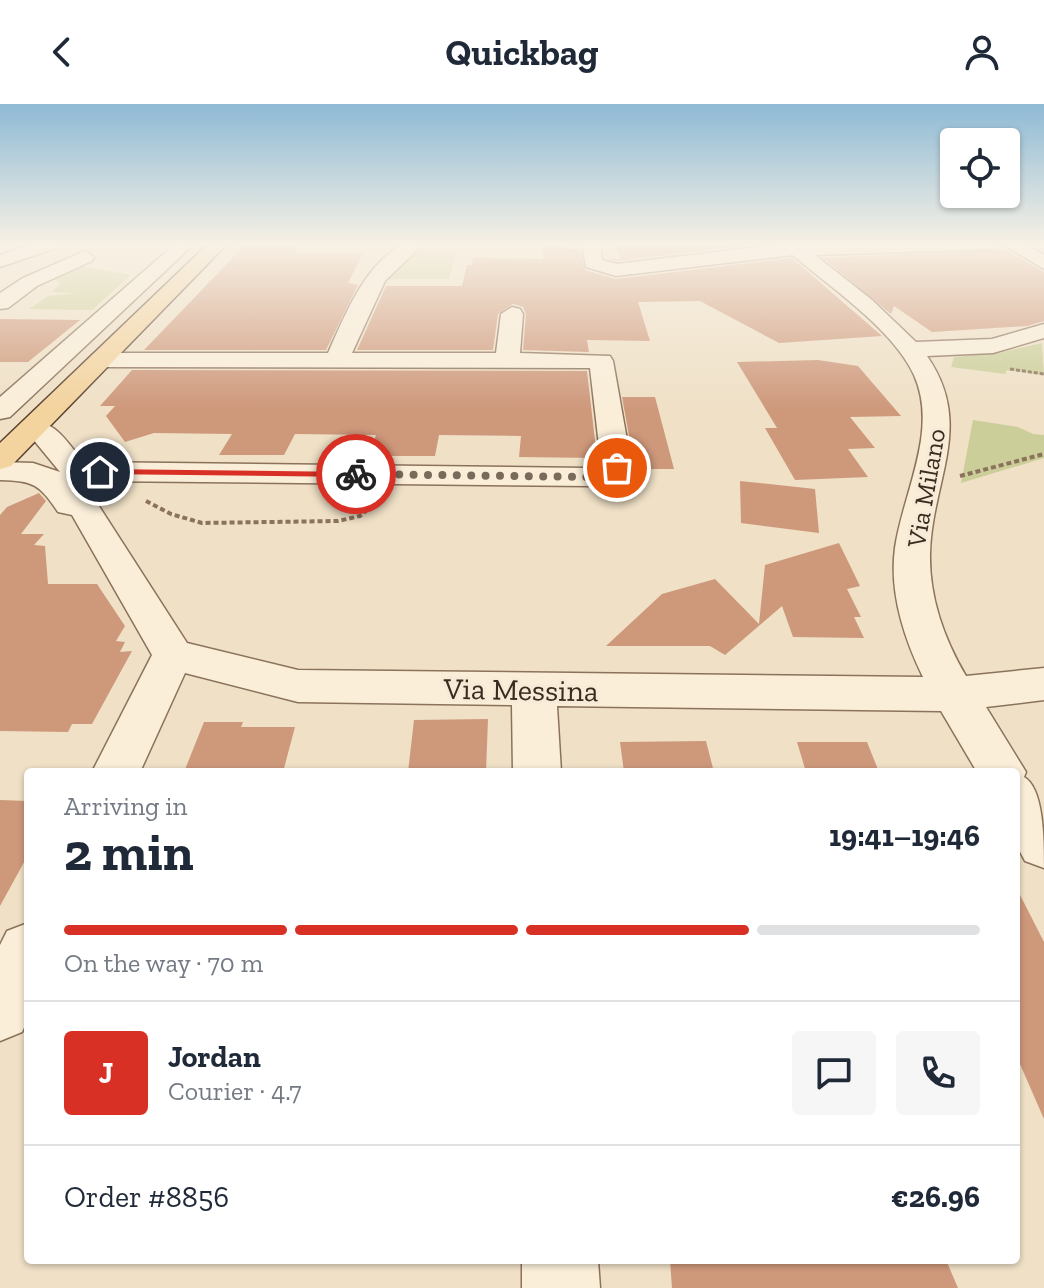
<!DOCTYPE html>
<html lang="en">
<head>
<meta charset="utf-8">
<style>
	:root { --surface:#fff; --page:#f6f6f7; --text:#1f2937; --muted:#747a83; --line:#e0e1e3; --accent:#d93025 }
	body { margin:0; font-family:"Zilla Slab",serif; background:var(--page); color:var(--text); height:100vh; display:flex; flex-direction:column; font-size:30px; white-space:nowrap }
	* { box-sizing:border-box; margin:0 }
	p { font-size:26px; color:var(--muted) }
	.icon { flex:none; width:44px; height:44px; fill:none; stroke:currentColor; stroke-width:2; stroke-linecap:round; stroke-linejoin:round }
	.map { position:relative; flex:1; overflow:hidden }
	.details { position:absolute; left:24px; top:664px; width:996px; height:496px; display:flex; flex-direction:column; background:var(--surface); border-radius:8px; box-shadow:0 2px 6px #0004 }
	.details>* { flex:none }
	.fabs { position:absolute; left:940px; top:24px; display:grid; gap:16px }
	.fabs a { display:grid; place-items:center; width:80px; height:80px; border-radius:8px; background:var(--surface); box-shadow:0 2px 6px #0004; font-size:40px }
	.pin { position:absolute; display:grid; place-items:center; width:68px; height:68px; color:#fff; margin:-34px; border:4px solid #fff; border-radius:50%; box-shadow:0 2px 8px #0007 }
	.courier { position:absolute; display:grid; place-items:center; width:80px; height:80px; margin:-40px; border:6px solid #d93025; border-radius:50%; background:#fff; color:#222; box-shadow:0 2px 10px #0007 }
	.headline em { font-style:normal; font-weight:700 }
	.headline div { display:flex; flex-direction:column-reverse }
	.headline { display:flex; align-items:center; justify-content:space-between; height:136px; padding:0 40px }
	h1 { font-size:52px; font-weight:700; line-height:60px }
	.bar { display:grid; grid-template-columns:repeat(4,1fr); gap:12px 8px; align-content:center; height:96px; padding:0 40px }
	.bar i { height:10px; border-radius:6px; background:var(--line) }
	.bar .active { background:var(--accent) }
	.bar p { grid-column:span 4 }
	.line { display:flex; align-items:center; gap:20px; padding:0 40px; border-top:2px solid var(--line) }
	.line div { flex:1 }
	.round { display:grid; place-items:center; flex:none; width:84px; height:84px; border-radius:8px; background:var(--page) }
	header { display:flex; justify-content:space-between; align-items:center; height:104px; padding:0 40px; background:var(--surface); font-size:36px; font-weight:700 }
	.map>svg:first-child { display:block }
</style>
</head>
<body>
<header><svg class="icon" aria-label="back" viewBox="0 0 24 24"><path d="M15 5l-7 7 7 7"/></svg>Quickbag<svg class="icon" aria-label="person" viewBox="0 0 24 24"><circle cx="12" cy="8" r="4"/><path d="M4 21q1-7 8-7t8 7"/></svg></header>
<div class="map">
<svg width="1044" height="1184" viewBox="0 0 1044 1184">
	<rect width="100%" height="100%" fill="#efe0c6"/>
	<path fill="#cbce99" d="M425 140H458L449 175H389L393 166Z
		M75 161 131 171 92 206 29 205 48 192 76 189 52 188 60 179 53 174Z
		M1042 239 1044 271 1007 266 1005 270 951 263 954 253 999 249Z
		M973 316 1018 323 1033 330 1044 331V354L961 379Z"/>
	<path fill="#ce987b" d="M246 140H301L295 149H363L348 179 358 181 326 246H144Z
		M543 140 580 146 585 166 616 175 792 154 882 232 779 239 700 197 638 198 650 237 587 236 589 248 523 246 526 210 523 203 513 200 498 210 493 246H357L386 182H462L467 161H472L473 154 543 155Z
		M613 140H759L617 157 605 154 622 156Z
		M997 146H1005L1044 168V217L1027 222 932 228 894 202 891 210 823 154Z
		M0 215 80 216 28 258H0Z
		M818 256 858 262 901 312 850 313 875 344 848 345 868 373 795 376 765 324H777L737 258Z
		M132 266 587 267 597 354 519 353 521 332 439 331 435 352H369L376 331 295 330 284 351H219L232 330 154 329 125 338 106 312 115 302H100Z
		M622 293H655L674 365H635Z
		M740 377 815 385 819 429 741 419Z
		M39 389 46 397 21 430H44L34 441 45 442 48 480H97L125 522 116 537 125 538 120 548 132 547 92 620H72L68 628 0 627V411L7 403Z
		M839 439 860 482 847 485 861 513H854L864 534 793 533 782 502 725 551 710 542H606L662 490 715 475 759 520 765 461Z
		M488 615 486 668H408L414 616Z
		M204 618H243L241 623H295L283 668H184Z
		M706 637 714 668H624L620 638Z
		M797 638H867L879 668H806Z
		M0 696 28 697V751L0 802Z
		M1016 783 1044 838V1015L1016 951Z
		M670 1156H946L958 1184H672Z"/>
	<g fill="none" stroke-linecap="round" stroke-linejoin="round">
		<g stroke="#8b725b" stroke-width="3">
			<path id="minor" d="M33 140H59L56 144 0 163V151Z
				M175 140H194L10 313 0 315V293Z
				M402 140H423L385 177 352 249H496L501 210 512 203 520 205 523 210 520 249 610 252 613 257 632 364 628 371 590 382 96 377 105 391 97 399 187 539 298 566 923 573C904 534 889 488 895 444 903 388 939 327 914 271 893 225 831 184 793 151L616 172 586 163 582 140H600L602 156 617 160 782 140H1001L992 145 815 151 872 196 916 238 992 235 1044 220V234L993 249 927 252C975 321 932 376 930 449 929 492 944 535 966 572L1044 564V596L986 603 1026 668 1024 673C1044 684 1044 737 1044 764L1025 757 1016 740V668H977L941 607 557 602 561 668H513L512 601 298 598 185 569 140 668H92L152 551 72 411 58 408C39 380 34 377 0 376V358L33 359 60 368 32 334 22 331 18 325 22 319C52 311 66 336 83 358L587 364 601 359 590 264 101 263 92 261 89 256 92 251 101 249H328C346 209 363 164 402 140Z
				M1002 140H1024L1044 151V165Z
				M85 147 94 153 92 157 37 182 8 204 0 205V189L23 174Z
				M28 819V915L22 928 0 937V841L7 827Z
				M522 1156H598L600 1184H522Z"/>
		</g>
		<g stroke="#59402f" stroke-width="3">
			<path id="major" d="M208 140H227L11 362 0 365V339Z"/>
		</g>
		<path stroke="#8b725b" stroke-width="3" stroke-dasharray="4 2" stroke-linecap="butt" d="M1010 265 1044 270"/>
		<path stroke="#8b725b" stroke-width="4" stroke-dasharray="5 3" stroke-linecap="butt" d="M960 372 1044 350
			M146 397 171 410 202 419 338 417 360 412 368 405 366 397"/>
		<use href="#minor" fill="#faeed9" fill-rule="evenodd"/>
		<use href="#major" fill="#f3d39e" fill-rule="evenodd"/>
	</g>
	<linearGradient id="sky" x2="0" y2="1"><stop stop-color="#8ebad5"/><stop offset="0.46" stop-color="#f8f1e5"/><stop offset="1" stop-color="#f8f1e5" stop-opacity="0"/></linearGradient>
	<rect width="1044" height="305" fill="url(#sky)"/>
	<path fill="#d93025" d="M100 365 356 368 361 370 356 373 97 370Z"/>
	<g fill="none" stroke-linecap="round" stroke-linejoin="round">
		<path stroke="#7a6a59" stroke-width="8" stroke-dasharray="0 14.4" d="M356 370 590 373 617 364"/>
	</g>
	<g text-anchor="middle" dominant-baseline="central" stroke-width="6" stroke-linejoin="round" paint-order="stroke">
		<g font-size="26" fill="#3b2b1f" stroke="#f6ebd6">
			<text transform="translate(926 384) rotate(-80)">Via Milano</text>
		</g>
		<g font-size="30" fill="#3b2b1f" stroke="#f6ebd6">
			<text transform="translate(521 586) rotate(1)">Via Messina</text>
		</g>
	</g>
</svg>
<div class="fabs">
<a><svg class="icon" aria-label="locate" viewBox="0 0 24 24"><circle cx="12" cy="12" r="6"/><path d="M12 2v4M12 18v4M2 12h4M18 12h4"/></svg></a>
</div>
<div class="pin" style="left:617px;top:364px;background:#ea580c"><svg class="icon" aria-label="bag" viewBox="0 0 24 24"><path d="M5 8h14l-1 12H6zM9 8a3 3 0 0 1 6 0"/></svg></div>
<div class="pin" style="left:100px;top:368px;background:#1f2937"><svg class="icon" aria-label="home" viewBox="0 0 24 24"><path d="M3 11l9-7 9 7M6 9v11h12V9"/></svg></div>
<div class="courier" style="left:356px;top:370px"><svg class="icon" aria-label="bike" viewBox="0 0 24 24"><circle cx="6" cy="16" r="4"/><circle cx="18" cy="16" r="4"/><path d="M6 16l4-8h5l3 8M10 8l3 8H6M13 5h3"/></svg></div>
<section class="details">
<div class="headline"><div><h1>2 min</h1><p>Arriving in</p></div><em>19:41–19:46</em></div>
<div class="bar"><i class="active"></i><i class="active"></i><i class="active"></i><i></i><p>On the way · 70 m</p></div>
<div class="line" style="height:144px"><b class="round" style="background:var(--accent);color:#fff">J</b><div><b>Jordan</b><p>Courier · 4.7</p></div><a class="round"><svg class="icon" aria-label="chat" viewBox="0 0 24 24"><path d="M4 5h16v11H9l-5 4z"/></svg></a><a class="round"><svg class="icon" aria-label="phone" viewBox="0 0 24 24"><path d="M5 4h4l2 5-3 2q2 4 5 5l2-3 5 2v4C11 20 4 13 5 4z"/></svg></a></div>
<div class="line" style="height:104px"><div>Order #8856</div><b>€26.96</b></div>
</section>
</div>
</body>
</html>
